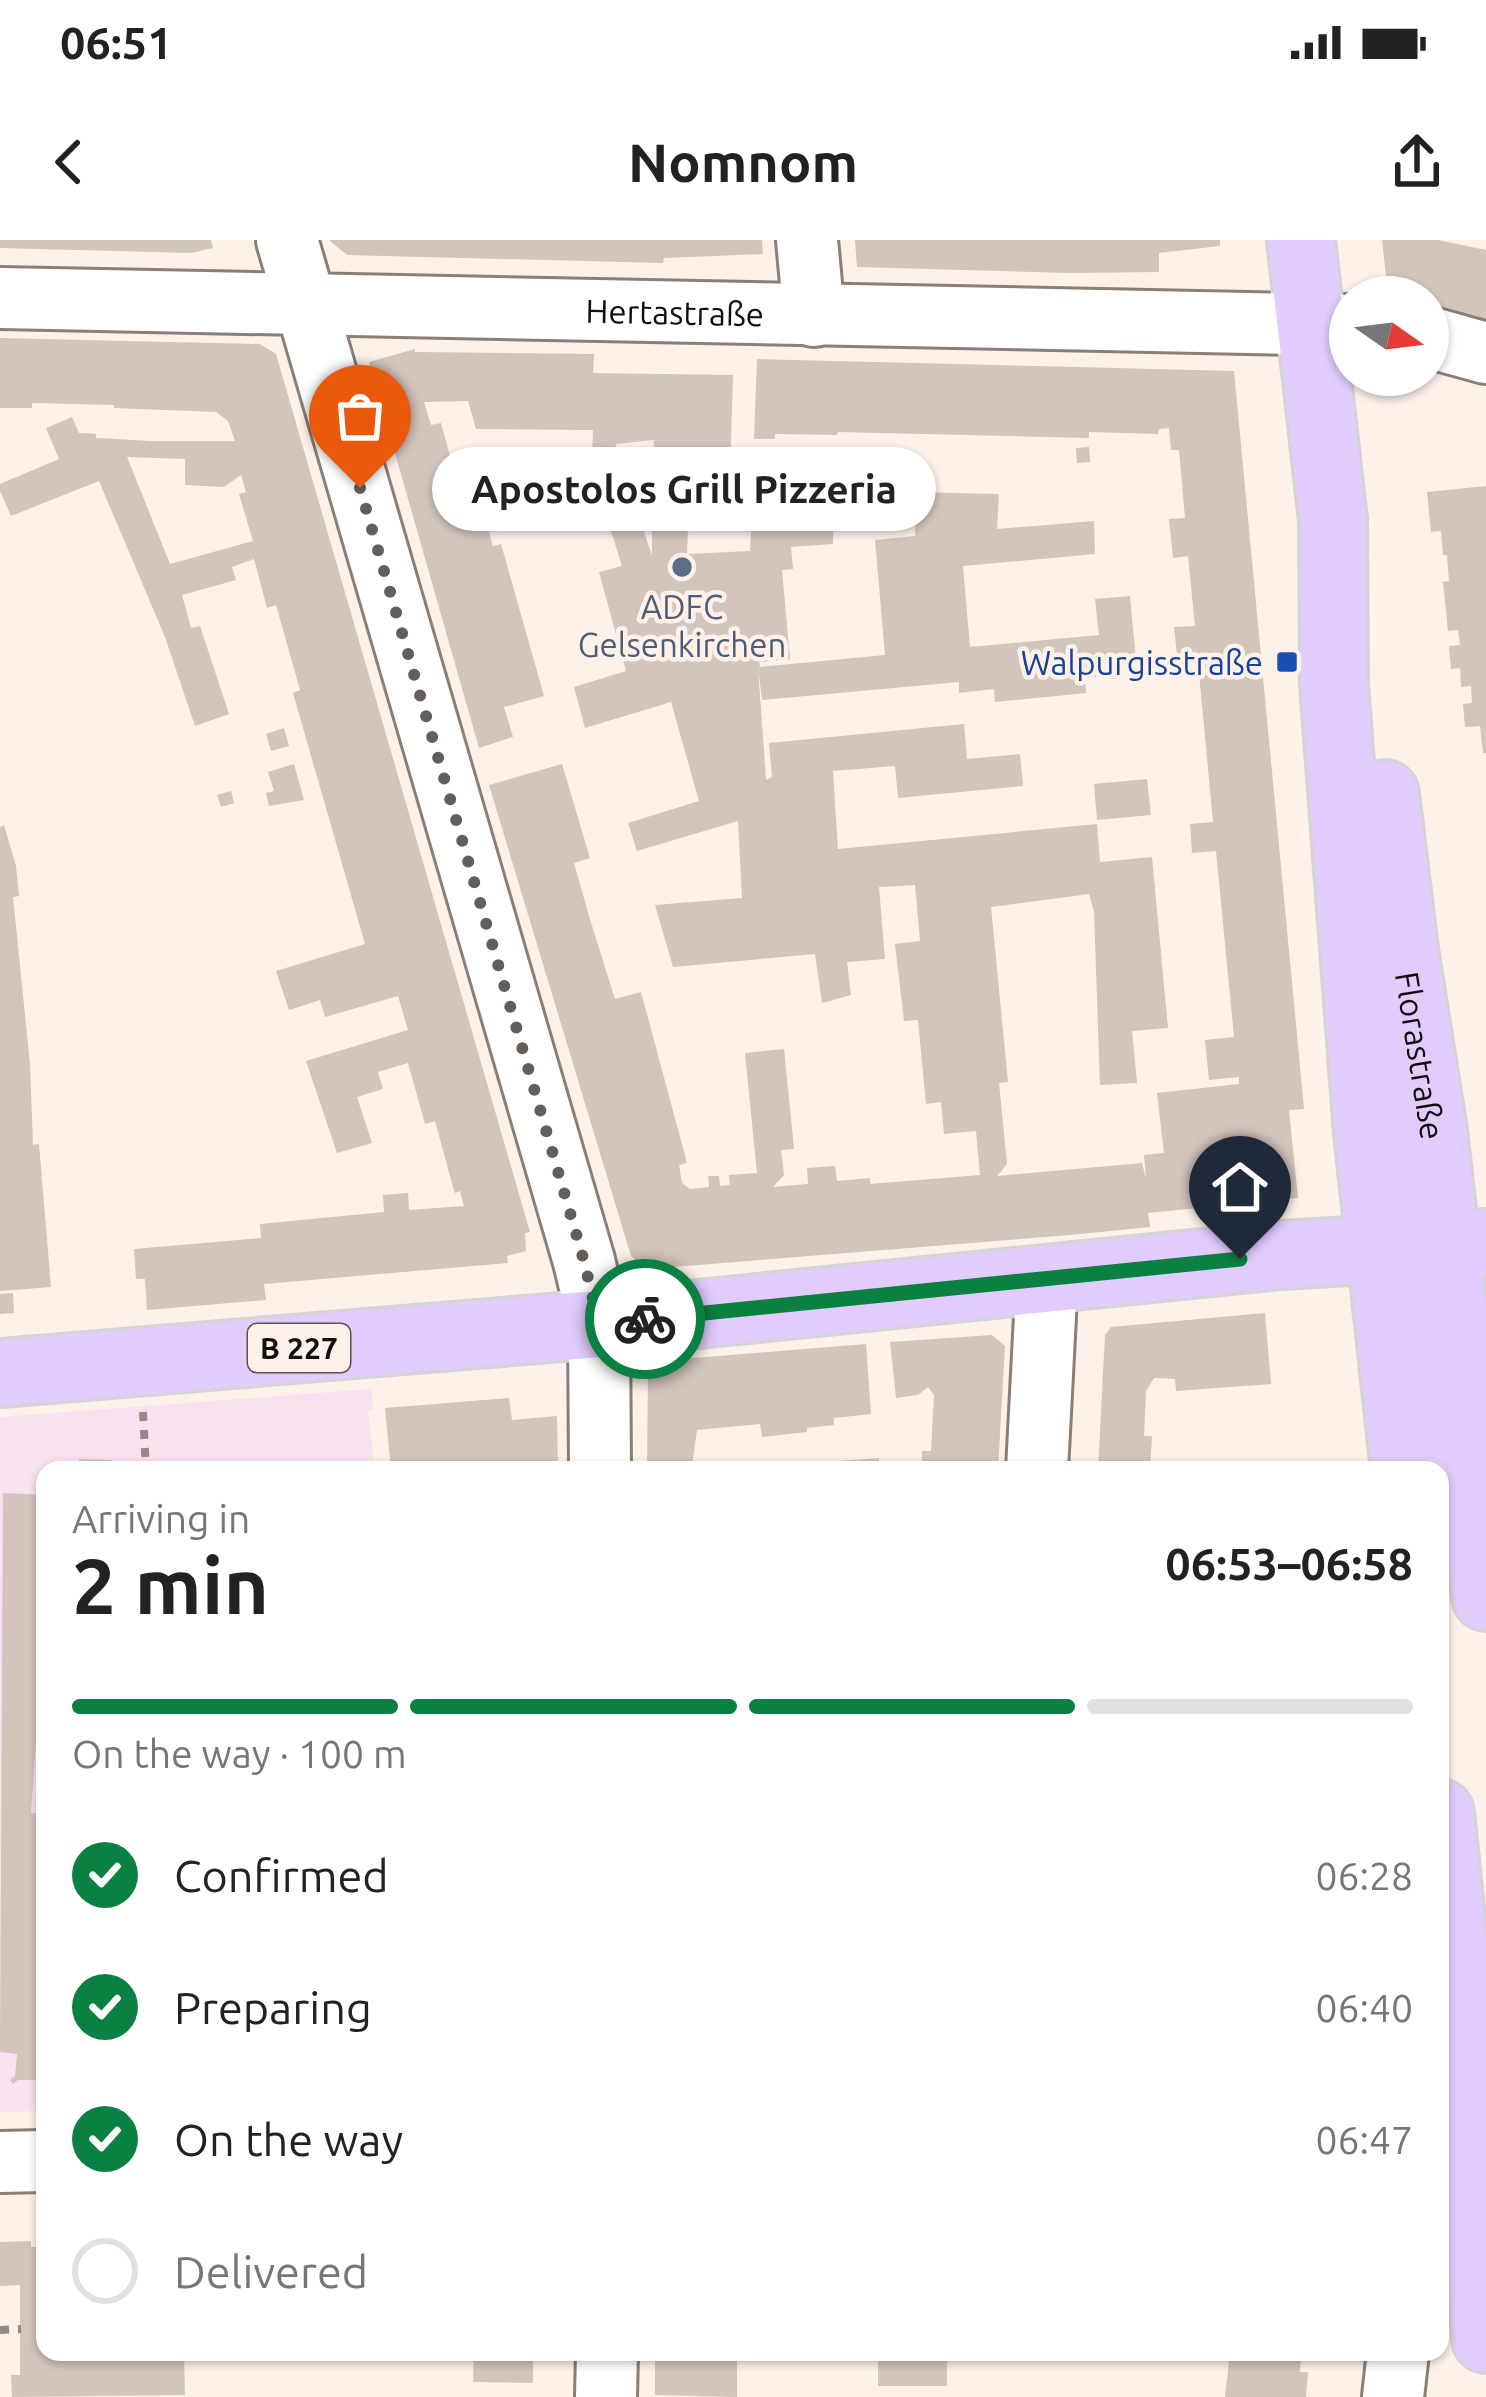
<!DOCTYPE html>
<html lang="en">
<head>
<meta charset="utf-8">
<style>
	:root { --surface:#fff; --page:#f2f2f2; --text:#222; --muted:#767676; --line:#e0e0e0; --accent:#0b8043 }
	body { margin:0; font-family:Ubuntu,sans-serif; background:var(--page); color:var(--text); height:100vh; display:flex; flex-direction:column; font-size:45px; white-space:nowrap }
	* { box-sizing:border-box; margin:0 }
	p { font-size:39px; color:var(--muted) }
	.icon { flex:none; width:66px; height:66px; fill:none; stroke:currentColor; stroke-width:2; stroke-linecap:round; stroke-linejoin:round }
	.map { position:relative; flex:1; overflow:hidden }
	.details { position:absolute; left:36px; top:1221px; width:1413px; height:900px; display:flex; flex-direction:column; background:var(--surface); border-radius:24px; box-shadow:0 3px 9px #0004 }
	.details>* { flex:none }
	.needle { width:78px; rotate:104deg }
	.tools { position:absolute; left:1329px; top:36px; display:grid; gap:24px }
	.tools a { display:grid; place-items:center; width:120px; height:120px; border-radius:50%; background:var(--surface); box-shadow:0 3px 9px #0004; font-size:60px }
	.pin { position:absolute; display:grid; place-items:center; width:102px; height:102px; color:#fff; margin:-123px -51px; border-radius:50% 50% 50% 0; rotate:-45deg; box-shadow:0 0 12px #0007 }
	.pin .icon { rotate:45deg }
	.courier { position:absolute; display:grid; place-items:center; width:120px; height:120px; margin:-60px; border:9px solid #0b8043; border-radius:50%; background:#fff; color:#222; box-shadow:0 3px 15px #0007 }
	.bubble { position:absolute; height:84px; border-radius:42px; background:var(--surface); box-shadow:0 3px 9px #0004; font-size:39px; font-weight:600; line-height:84px; text-align:center }
	.head em { font-style:normal; font-weight:600 }
	.head div { display:flex; flex-direction:column-reverse }
	.head { display:flex; align-items:center; justify-content:space-between; height:204px; padding:0 36px }
	h1 { font-size:78px; font-weight:600; line-height:90px }
	.bar { display:grid; grid-template-columns:repeat(4,1fr); gap:18px 12px; align-content:center; height:144px; padding:0 36px }
	.bar i { height:15px; border-radius:9px; background:var(--line) }
	.bar .active { background:var(--accent) }
	.bar p { grid-column:span 4 }
	ol { padding:0 36px; list-style:none }
	li { display:flex; align-items:center; gap:36px; height:132px }
	li p { margin-inline-start:auto }
	li .icon { padding:12px; border-radius:50%; background:var(--accent); color:#fff; stroke-width:4 }
	li:last-child { color:var(--muted) }
	li i { width:66px; height:66px; border:6px solid var(--line); border-radius:50% }
	.status { display:flex; justify-content:space-between; align-items:center; height:84px; padding:0 60px; background:var(--surface); direction:ltr }
	.status svg { height:33px; fill:currentColor }
	header { display:flex; justify-content:space-between; align-items:center; height:156px; padding:0 36px; background:var(--surface); font-size:54px; font-weight:600 }
	.map>svg:first-child { display:block }
</style>
</head>
<body>
<div class="status"><b>06:51</b><svg viewBox="0 0 49 12"><path d="M0 12V9h3v3zM5 12V6h3v6zM10 12V3h3v9zM15 12V0h3v12zM26 1h20v11H26zM47 4h2v5h-2z"/></svg></div>
<header><svg class="icon" aria-label="back" viewBox="0 0 24 24"><path d="M15 5l-7 7 7 7"/></svg>Nomnom<svg class="icon" aria-label="share" viewBox="0 0 24 24"><path d="M12 15V3M7 8l5-5 5 5M5 13v7h14v-7"/></svg></header>
<div class="map">
<svg width="1486" height="2157" viewBox="0 0 1486 2157">
	<rect width="100%" height="100%" fill="#fdf1ea"/>
	<path fill="#f9e2ef" d="M371 1149 374 1169 368 1171 375 1230H45V1871L0 1872V1177Z"/>
	<path fill="#d3c4bc" fill-rule="evenodd" d="M0 0H211L213 8 191 13 0 8Z
		M329 0H762L763 14 664 18 663 23 347 15Z
		M855 0H1220V6L1159 13V32L1069 33 857 27Z
		M1382 0H1438L1486 10V80L1428 64V57L1398 56 1387 45Z
		M0 98 260 104 276 114 530 992 525 993 526 1011 507 1016 508 1023 264 1044 266 1060 147 1070 145 1039H136L134 1009 261 998 260 984 384 972 383 955 408 953 409 970 464 966 460 951 455 953 453 947 435 881 425 884 408 823 378 832 383 849 357 857 372 903 337 913 306 821 408 790 398 756 325 777 320 760 289 770 276 731 365 704 293 453 300 450 276 365 267 368 254 319 232 327 236 340 182 355 191 388 200 386 229 474 195 486 165 397 99 241 11 276 0 251V244L59 219 46 188 72 177 79 193 96 194V198L151 201H235L228 181 216 172 114 168V165L32 163V168H0ZM127 217 185 219V245L224 247 241 235 246 252 239 254 253 301 170 324Z
		M415 109V112L594 114 593 133 733 135 730 236 714 235 713 264 679 263 680 220 653 218 654 200 616 204 615 233H591L593 190 476 189 468 161 424 162 431 185 441 183 453 227 469 222 493 306 501 304 544 456 504 467 513 497 479 508 369 122Z
		M757 119 1234 131 1304 869 1289 870 1298 958 1148 973 1150 987 1070 995 648 1029 631 1016 489 545 562 524 590 618 574 623 589 676 615 759 641 752 687 923 679 925 682 943 690 949 709 947 708 936H719L720 946 730 945 729 935 757 933 745 813 784 809 794 909 781 910 784 935 773 947 808 944 807 928 835 926 837 941 870 938V944L980 935 976 891 944 894 941 862 926 864 918 780 904 781 895 704 920 701 915 645 879 647 885 719 847 722 851 755 822 763 815 714 673 727 655 665 742 658 738 581 637 611 628 583 699 561 671 462 585 488 574 447 626 431 599 332 622 326 606 275 636 267 652 316V288H688L687 314 750 311 753 256H775V286H807V278H834L833 304 791 307 793 329 782 330 790 419 759 422 760 427 885 415 875 300 915 296 917 252 999 254 997 289 1094 281 1095 314 963 326 970 407 1099 395 1095 359 1130 356 1136 421 1116 423 1118 439 1085 436 1086 453 995 462 994 449 959 453V442L762 460 758 427 766 540 772 537 769 503 964 484 967 519 1020 514 1023 546 898 558 895 526 833 531 838 609 1097 584 1100 622 1152 617 1168 788 1132 791 1137 843 1100 845 1094 671 1089 654 991 667 1008 842 999 843 1007 924 997 936 1142 923 1146 939 1144 915 1164 913 1157 853 1239 844V837L1209 840 1205 800 1234 797 1216 611 1192 613 1190 584 1213 582 1197 412 1177 414 1174 387 1195 386 1188 316 1173 318 1169 279 1185 278 1179 210H1171L1169 188 1159 189 1158 194 1089 192V198L838 192 837 195 775 194V199H754Z
		M1089 207 1090 222 1077 223 1076 208Z
		M573 242 591 247V278L580 282Z
		M1486 246V513H1483L1480 486 1465 487 1463 464 1472 463 1471 446 1461 447 1460 428 1451 429 1449 406 1460 405 1458 390 1448 391 1443 342 1449 341 1447 315H1443L1441 291 1431 292 1427 252Z
		M284 488 289 506 271 511 266 494Z
		M294 524 304 560 269 566 266 553 274 551 268 532Z
		M1147 539 1151 575 1097 580 1094 544Z
		M231 551 234 563 221 567 217 555Z
		M4 585 16 626 19 656 13 657 30 824 33 905 39 904 51 1047 0 1051V587Z
		M13 1053 14 1073 0 1074V1054Z
		M1265 1073 1271 1144 1176 1151 1175 1139 1154 1138 1146 1151 1144 1196H1152L1150 1230H1098L1105 1095 1111 1087Z
		M992 1095 1005 1106 998 1230H922V1211H931L934 1155 928 1147 918 1155 896 1158 890 1102Z
		M866 1104 871 1174 834 1178V1185L807 1188V1192L762 1197 760 1184 697 1190 692 1226 727 1225V1230H647L648 1134 658 1121Z
		M509 1158 512 1180 557 1176 558 1230H492L491 1224 391 1230 385 1168Z
		M879 1218V1230H839L838 1221Z
		M79 1219 112 1220V1230H79Z
		M3 1253 45 1255V1460H39L31 1573 45 1574V1840H18L13 1844 10 1840 15 1836 17 1814 0 1812Z
		M31 2001V2007H45V2112H184L185 2155 12 2157 11 2135H20V2045L0 2046V2002Z
		M474 2112H533V2143L473 2142Z
		M655 2112H737V2157L655 2155Z
		M878 2112H947V2146H878Z
		M1230 2112H1301L1300 2132H1308L1306 2157H1225Z"/>
	<g fill="none" stroke-linecap="round" stroke-linejoin="round">
		<g stroke="#8b7e76" stroke-width="66">
			<g id="minor">
				<path d="M287 0 584 1021 599 1084 600 1230"/>
				<path d="M807 0 814 76"/>
				<path id="s1" d="M0 58 1350 85"/>
				<path d="M1428 97 1486 113"/>
				<path d="M1037 1230 1047 1038"/>
				<path d="M0 1922 45 1921"/>
				<path d="M606 2157 607 2112"/>
				<path d="M1393 2157 1398 2112"/>
			</g>
		</g>
		<g stroke="#d5d4d3" stroke-width="72">
			<g id="major">
				<path d="M1301 0 1333 280 1334 444 1368 893 1405 1230"/>
				<path id="s2" d="M1385 554 1404 710 1433 891 1486 1357"/>
				<path d="M0 1133 599 1084 1281 1015 1486 1003"/>
				<path d="M1440 1573 1473 1889 1486 2099"/>
			</g>
		</g>
		<path stroke="#938a85" stroke-width="8" stroke-dasharray="9 9" stroke-linecap="butt" d="M143 1172 146 1230
			M40 1840V1874
			M0 2090 21 2089"/>
		<use href="#minor" stroke="#fff" stroke-width="60"/>
		<use href="#major" stroke="#e2cbfd" stroke-width="66"/>
	</g>
	<g fill="none" stroke-linecap="round" stroke-linejoin="round">
		<path stroke="#655d59" stroke-width="12" stroke-dasharray="0 21.6" d="M360 248 584 1021 599 1084 645 1079"/>
		<path stroke="#0b8043" stroke-width="15" d="M645 1079 1240 1019"/>
	</g>
	<circle fill="#5c6f8a" stroke="#fdf1ea" stroke-width="4.5" cx="682" cy="327" r="12"/>
	<rect fill="#1a4fb4" stroke="#fdf1ea" stroke-width="4.5" x="1275" y="410" width="24" height="24" rx="6"/>
	<g text-anchor="middle" dominant-baseline="central" stroke-width="9" stroke-linejoin="round" paint-order="stroke">
		<rect fill="#fdf1ea" stroke="#59524e" stroke-width="3" x="248" y="1084" width="102" height="48" rx="9"/>
		<g font-size="30" font-weight="bold" fill="#130e0b">
			<text x="299" y="1108">B 227</text>
		</g>
		<g font-size="33" fill="#130e0b" stroke="#fdf1ea">
			<text stroke="none"><textPath href="#s1" startOffset="675">Hertastraße</textPath></text>
			<text stroke="none"><textPath href="#s2" startOffset="264">Florastraße</textPath></text>
		</g>
		<g font-size="33" fill="#4e5e75" stroke="#fdf1ea">
			<text x="682" y="366">ADFC<tspan x="682" dy="38">Gelsenkirchen</tspan></text>
		</g>
		<g font-size="33" fill="#164399" stroke="#fdf1ea" text-anchor="end">
			<text x="1263" y="422">Walpurgisstraße</text>
		</g>
	</g>
</svg>
<div class="tools">
<a><svg class="needle" viewBox="-14 -14 28 28"><path d="M0-13l5 13h-10z" fill="#e53935"/><path d="M0 13l5-13h-10z" fill="#767676"/></svg></a>
</div>
<div class="pin" style="left:360px;top:248px;background:#ea580c"><svg class="icon" aria-label="bag" viewBox="0 0 24 24"><path d="M5 8h14l-1 12H6zM9 8a3 3 0 0 1 6 0"/></svg></div>
<div class="pin" style="left:1240px;top:1019px;background:#1f2937"><svg class="icon" aria-label="home" viewBox="0 0 24 24"><path d="M3 11l9-7 9 7M6 9v11h12V9"/></svg></div>
<div class="courier" style="left:645px;top:1079px"><svg class="icon" aria-label="bike" viewBox="0 0 24 24"><circle cx="6" cy="16" r="4"/><circle cx="18" cy="16" r="4"/><path d="M6 16l4-8h5l3 8M10 8l3 8H6M13 5h3"/></svg></div>
<div class="bubble" style="left:432px;top:207px;width:504px">Apostolos Grill Pizzeria</div>
<section class="details">
<div class="head"><div><h1>2 min</h1><p>Arriving in</p></div><em>06:53–06:58</em></div>
<div class="bar"><i class="active"></i><i class="active"></i><i class="active"></i><i></i><p>On the way · 100 m</p></div>
<ol>
<li><svg class="icon" aria-label="check" viewBox="0 0 24 24"><path d="M5 12l5 5 9-10"/></svg>Confirmed<p>06:28</p></li>
<li><svg class="icon" aria-label="check" viewBox="0 0 24 24"><path d="M5 12l5 5 9-10"/></svg>Preparing<p>06:40</p></li>
<li><svg class="icon" aria-label="check" viewBox="0 0 24 24"><path d="M5 12l5 5 9-10"/></svg>On the way<p>06:47</p></li>
<li><i></i>Delivered</li>
</ol>
</section>
</div>
</body>
</html>
